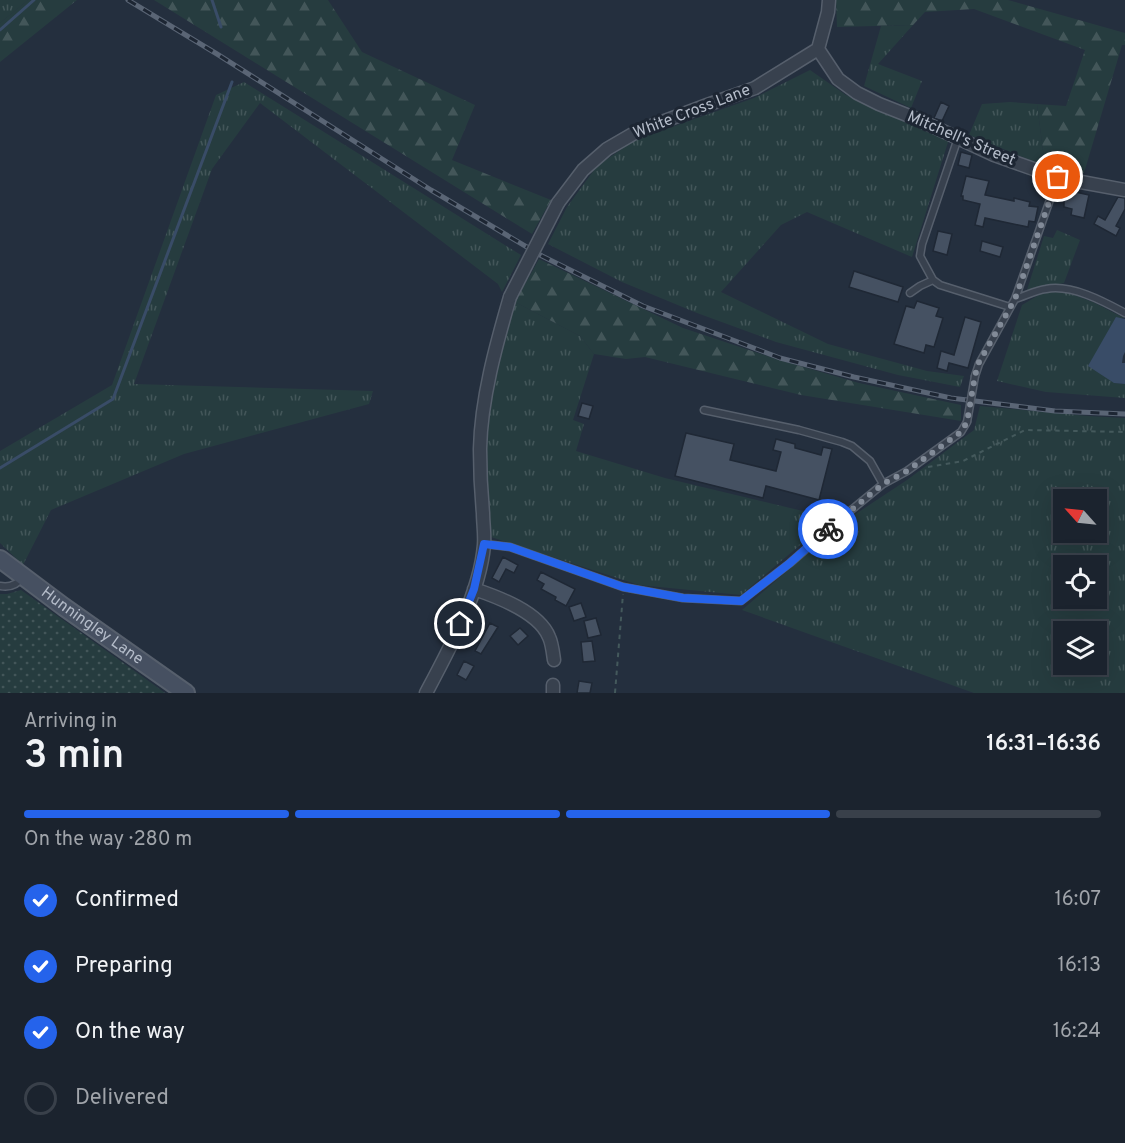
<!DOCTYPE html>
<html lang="en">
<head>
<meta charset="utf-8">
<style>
	:root { --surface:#1b232e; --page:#282f3a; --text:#f1f3f6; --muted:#a0a4aa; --line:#39404a; --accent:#2563eb }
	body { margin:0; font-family:Overpass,sans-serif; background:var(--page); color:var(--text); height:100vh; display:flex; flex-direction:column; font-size:22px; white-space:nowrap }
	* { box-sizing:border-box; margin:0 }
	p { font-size:20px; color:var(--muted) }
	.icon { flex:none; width:33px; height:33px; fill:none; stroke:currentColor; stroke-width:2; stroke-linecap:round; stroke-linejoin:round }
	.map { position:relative; height:693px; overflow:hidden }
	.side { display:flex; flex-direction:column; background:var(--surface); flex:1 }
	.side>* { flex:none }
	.needle { width:39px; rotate:297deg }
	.buttons { position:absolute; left:1053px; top:489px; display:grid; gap:12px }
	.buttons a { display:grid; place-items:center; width:54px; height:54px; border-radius:0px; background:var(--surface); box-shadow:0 6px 24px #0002,0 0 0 2px var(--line); font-size:30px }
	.pin { position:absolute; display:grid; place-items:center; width:51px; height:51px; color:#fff; margin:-26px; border:3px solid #fff; border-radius:50%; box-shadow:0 2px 6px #0007 }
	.courier { position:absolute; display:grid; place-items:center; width:60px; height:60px; margin:-30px; border:4px solid #2563eb; border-radius:50%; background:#fff; color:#222; box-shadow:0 2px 8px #0007 }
	.headline em { font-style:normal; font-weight:600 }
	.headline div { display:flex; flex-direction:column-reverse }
	.headline { display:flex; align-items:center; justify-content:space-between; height:102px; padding:0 24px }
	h1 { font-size:39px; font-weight:600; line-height:45px }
	.bar { display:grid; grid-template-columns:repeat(4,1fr); gap:9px 6px; align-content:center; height:72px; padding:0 24px }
	.bar i { height:8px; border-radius:4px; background:var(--line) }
	.bar .active { background:var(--accent) }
	.bar p { grid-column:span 4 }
	ol { padding:0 24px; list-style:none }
	li { display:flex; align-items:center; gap:18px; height:66px }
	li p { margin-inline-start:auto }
	li .icon { padding:6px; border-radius:50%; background:var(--accent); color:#fff; stroke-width:4 }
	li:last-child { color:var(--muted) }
	li i { width:33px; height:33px; border:3px solid var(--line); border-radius:50% }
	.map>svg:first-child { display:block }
</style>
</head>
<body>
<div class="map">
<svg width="1125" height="693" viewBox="0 0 1125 693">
	<defs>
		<pattern id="grass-tufts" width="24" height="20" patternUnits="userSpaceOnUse" patternTransform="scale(1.5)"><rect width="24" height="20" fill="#263c3f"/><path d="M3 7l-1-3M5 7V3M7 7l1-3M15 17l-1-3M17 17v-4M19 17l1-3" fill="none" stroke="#435659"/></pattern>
		<pattern id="forest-firs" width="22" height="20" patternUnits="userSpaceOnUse" patternTransform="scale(1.5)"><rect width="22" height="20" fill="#263c3f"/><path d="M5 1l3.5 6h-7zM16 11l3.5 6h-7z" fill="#435659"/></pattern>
		<pattern id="park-dots" width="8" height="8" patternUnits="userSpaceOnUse" patternTransform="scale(1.5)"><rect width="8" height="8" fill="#263c3f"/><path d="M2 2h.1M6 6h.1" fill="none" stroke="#435659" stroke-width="1.8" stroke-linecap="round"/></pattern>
	</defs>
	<rect width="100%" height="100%" fill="#242f3e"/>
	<path fill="url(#grass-tufts)" fill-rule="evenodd" d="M0 0H28L0 23Z
		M913 25 878 64 922 81 911 108 864 86 881 26Z
		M810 70 846 95 949 139 912 257 807 212 781 225 721 292 828 344 927 371 964 376 960 387 898 375 776 342 697 313 622 282 548 244 567 207 597 166 635 140 754 98Z
		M244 82 521 255 502 292 498 284 260 103 212 169 134 384 373 391 369 404 184 454 51 510 23 565 0 543V451L112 385 216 95Z
		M1010 102 1037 104 1045 166 969 135 982 104Z
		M1057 230 1080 240 1064 283 1027 290 1044 236 1053 238Z
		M1063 291 1093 302 1124 318H1116L1114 383 1125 384V398L1046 392 997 381 1022 305 1044 292Z
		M515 302 580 336 594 354 573 420 584 424 576 451 665 478 832 518 741 595 639 585 488 536 483 451 489 393Z
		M980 406 1088 416 1125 418V693H974L742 610 845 521 907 480 974 430ZM1064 500H1096V532H1064ZM1064 566H1096V598H1064ZM1064 632H1096V664H1064Z"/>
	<path fill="url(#forest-firs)" d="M28 0H77L0 62V23Z
		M154 0H328L362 52 475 105 452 160 551 200 532 234Z
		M836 0H1008L1125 33V45H1122L1084 173 1045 166 1037 104 1066 106 1085 50 974 9 925 12 913 25 837 27Z
		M539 259 683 328 776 359 859 383 961 405V421L801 395 645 357 626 359 594 354 580 336 515 302Z"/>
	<path fill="url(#park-dots)" d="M21 590 157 687 165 693H0V594H7Z"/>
	<path fill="#394c67" d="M1116 317 1125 319V352L1123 356 1122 363H1125V384L1114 383 1088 366Z"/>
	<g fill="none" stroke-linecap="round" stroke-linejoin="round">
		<path stroke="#394c67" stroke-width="3" d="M212 0 221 27
			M0 30 34 0
			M0 468 113 399 232 82"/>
	</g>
	<path fill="#455162" stroke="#1f2835" stroke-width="1.5" d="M941 102 949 106 942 121 934 118Z
		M961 152 972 155 969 168 958 165Z
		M966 176 989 181 985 195 1014 201V198L1030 202 1029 206 1038 207 1035 222 1029 221 1028 227 985 218 983 227 975 225 980 204 963 200V196H961Z
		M1062 189 1089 195 1084 218 1071 215 1072 209 1064 207V202L1060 201Z
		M1118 197 1125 198V209L1116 226 1120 228 1116 236 1094 224 1098 216 1105 220Z
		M938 231 952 234 947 255 933 251Z
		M982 241 1003 247 1000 257 980 251Z
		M854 271 903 287 898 302 849 287Z
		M917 301 939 308 936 316 943 318 934 347 926 345 924 353 894 344 906 306 914 308Z
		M965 317 981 322 968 368 949 363 947 371 937 368 941 351 954 355Z
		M582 403 593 406 589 419 578 416Z
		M686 433 734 444 730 460 776 471 781 452 773 450 776 439 795 444V448L821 455 823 447 832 449 819 500 766 486 763 498 675 476Z
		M503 557 518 565 514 573 506 569 499 582 492 578Z
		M541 572 575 589 566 606 555 600 556 597 541 589 544 584 537 580Z
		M581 603 586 617 574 621 569 607Z
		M596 618 601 635 588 638 584 621Z
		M490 623 498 627 481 654 475 651Z
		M520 628 528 636 518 645 510 636Z
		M592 641 595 661 583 662 581 642Z
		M464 661 474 666 466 680 457 675Z
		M579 681 592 683 590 693H577Z"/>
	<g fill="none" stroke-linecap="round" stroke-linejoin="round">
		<g stroke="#565f6c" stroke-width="9">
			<path id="service" d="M958 138 922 244 920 256 933 280 940 285 1010 307
				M910 293 920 286 933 280
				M1015 299 1058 177
				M975 376 979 364 1015 299C1025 296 1036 290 1046 289 1071 284 1103 301 1125 313
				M704 410 799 430 842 442 852 446 870 461 883 484
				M485 544 510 547 623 587 683 598 741 601 790 563 844 516 883 484 907 471 961 432 967 422
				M0 586C10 588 17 585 23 577"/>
		</g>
		<g stroke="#565f6c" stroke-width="15">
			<path id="minor" d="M818 49 838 79 857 93 879 104 917 119 994 155 1045 173 1081 182 1125 190
				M818 49 828 12 829 0
				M558 203 583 170 607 149 638 131 707 105 755 88 818 49
				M474 589C498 597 539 612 549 637 552 643 553 653 554 660
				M426 693C449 650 480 593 484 545 485 535 483 523 483 513 481 492 480 470 480 449 481 399 496 345 510 297
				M553 693V685"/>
		</g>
		<g stroke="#565f6c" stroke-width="20">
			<g id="secondary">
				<path id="s1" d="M0 559 64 607 186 693"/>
			</g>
		</g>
		<path stroke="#44595c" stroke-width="2" stroke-dasharray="4.5 4.5" stroke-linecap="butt" d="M928 467 963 461 1025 430 1125 432
			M615 693 623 594"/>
		<use href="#service" stroke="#38414e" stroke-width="6"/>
		<use href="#minor" stroke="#38414e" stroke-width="12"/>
		<use href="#secondary" stroke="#465061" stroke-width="16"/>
		<g stroke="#5a6575" stroke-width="5">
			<path id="rail" d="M128 0 217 54 431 190 542 256 643 306 780 358 854 377 951 398 1055 411 1125 414"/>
		</g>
		<use href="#rail" stroke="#1d2633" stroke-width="3" stroke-dasharray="9" stroke-linecap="butt"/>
		<g stroke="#565f6c" stroke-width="9" stroke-linecap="butt">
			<path id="service-bridge" d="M967 422 975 376"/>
		</g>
		<g stroke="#565f6c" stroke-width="15" stroke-linecap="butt">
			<path id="minor-bridge" d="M510 297 558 203"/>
		</g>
		<use href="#service-bridge" stroke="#38414e" stroke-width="6"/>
		<use href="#minor-bridge" stroke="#38414e" stroke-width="12"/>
	</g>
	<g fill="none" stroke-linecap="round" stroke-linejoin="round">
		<path stroke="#828b98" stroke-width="6" stroke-dasharray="0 10.8" d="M828 529 883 484 907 471 961 432 967 422 975 376 978 364 1015 299 1058 177"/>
		<path stroke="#2563eb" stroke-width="8" d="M460 624 474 589 484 544 510 547 623 587 683 598 741 601 790 563 828 529"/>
	</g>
	<g text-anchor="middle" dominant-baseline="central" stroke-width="6" stroke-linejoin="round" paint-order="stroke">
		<g font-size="16" fill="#b4bcc9" stroke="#1d2633">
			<text transform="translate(692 112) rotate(-21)">White Cross Lane</text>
			<text transform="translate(961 139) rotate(23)">Mitchell's Street</text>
			<text stroke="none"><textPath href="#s1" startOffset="114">Hunningley Lane</textPath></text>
		</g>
	</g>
</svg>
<div class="buttons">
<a><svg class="needle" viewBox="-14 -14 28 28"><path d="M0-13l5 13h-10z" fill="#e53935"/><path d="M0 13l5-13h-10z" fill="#a0a4aa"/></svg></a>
<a><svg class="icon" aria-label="locate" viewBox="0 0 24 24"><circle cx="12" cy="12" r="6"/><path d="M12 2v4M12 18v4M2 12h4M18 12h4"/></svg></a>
<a><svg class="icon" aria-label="layers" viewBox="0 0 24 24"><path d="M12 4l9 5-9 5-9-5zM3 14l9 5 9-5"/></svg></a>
</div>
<div class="pin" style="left:1058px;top:177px;background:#ea580c"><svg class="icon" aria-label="bag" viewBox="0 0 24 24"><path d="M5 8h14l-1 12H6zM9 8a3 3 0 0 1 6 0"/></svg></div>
<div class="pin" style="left:460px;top:624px;background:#1f2937"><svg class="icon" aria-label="home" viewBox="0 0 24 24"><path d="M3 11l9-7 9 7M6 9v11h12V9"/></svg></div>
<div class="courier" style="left:828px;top:529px"><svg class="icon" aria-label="bike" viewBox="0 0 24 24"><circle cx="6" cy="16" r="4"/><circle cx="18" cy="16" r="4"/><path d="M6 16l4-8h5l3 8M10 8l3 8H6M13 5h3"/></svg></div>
</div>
<section class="side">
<div class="headline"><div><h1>3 min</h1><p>Arriving in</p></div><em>16:31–16:36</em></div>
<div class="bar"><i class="active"></i><i class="active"></i><i class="active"></i><i></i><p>On the way · 280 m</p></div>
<ol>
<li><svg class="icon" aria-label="check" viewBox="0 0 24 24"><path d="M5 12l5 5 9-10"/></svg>Confirmed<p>16:07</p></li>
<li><svg class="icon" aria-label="check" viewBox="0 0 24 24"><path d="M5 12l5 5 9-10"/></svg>Preparing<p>16:13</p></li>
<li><svg class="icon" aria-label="check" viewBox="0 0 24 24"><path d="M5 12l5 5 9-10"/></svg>On the way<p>16:24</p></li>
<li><i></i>Delivered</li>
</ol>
</section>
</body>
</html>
